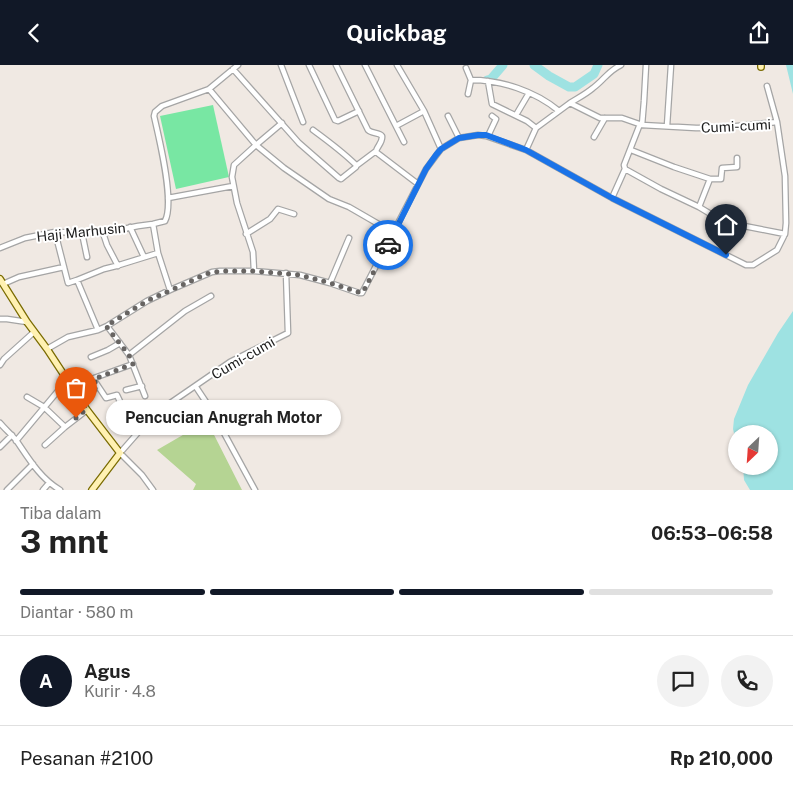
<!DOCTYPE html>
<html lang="id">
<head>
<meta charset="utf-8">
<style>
	:root { --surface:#fff; --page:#f2f2f2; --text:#222; --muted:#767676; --line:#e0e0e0; --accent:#111827 }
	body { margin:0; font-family:"Public Sans",sans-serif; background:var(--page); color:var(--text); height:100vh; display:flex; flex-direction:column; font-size:19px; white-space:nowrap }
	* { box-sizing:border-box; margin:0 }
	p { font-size:16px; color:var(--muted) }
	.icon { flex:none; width:28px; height:28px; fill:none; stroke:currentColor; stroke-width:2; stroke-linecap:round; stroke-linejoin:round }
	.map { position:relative; height:425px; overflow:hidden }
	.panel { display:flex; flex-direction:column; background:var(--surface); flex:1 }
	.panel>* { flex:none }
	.needle { width:32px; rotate:205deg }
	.controls { position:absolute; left:728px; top:360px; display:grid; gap:10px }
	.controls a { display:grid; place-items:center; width:50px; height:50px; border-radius:50%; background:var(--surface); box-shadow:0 1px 4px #0004; font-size:25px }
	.pin { position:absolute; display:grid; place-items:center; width:42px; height:42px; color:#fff; margin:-51px -21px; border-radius:50% 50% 50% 0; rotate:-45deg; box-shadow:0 0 5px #0007 }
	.pin .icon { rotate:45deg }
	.courier { position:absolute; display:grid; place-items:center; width:50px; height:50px; margin:-25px; border:4px solid #1a73e8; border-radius:50%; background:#fff; color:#222; box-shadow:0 1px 6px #0007 }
	.bubble { position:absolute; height:35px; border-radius:18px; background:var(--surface); box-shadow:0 1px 4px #0004; font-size:16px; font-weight:700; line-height:35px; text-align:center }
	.headline em { font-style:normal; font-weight:700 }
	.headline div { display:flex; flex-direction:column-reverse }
	.headline { display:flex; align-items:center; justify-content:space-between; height:85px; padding:0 20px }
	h1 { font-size:32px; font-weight:700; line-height:38px }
	.bar { display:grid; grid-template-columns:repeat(4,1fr); gap:8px 5px; align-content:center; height:60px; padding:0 20px }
	.bar i { height:6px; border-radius:4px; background:var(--line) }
	.bar .selected { background:var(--accent) }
	.bar p { grid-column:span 4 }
	.line { display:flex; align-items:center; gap:12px; padding:0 20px; border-top:1px solid var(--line) }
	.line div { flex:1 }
	.round { display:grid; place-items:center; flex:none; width:52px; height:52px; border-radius:26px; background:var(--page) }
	header { display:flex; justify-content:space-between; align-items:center; height:65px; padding:0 20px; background:var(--accent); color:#fff; font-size:22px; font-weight:700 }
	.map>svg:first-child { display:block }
</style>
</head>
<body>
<header><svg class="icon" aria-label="back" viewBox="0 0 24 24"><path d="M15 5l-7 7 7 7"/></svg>Quickbag<svg class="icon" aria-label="share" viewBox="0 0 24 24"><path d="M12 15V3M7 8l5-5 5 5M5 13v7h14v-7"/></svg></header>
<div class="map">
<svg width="793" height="425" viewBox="0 0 793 425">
	<rect width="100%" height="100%" fill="#f0e9e3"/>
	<path fill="#b5d493" d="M207 356 242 425H193L196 419 157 385Z"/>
	<path fill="#78e7a3" d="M213 40 229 112 176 124 160 51Z"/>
	<path fill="#9ee2e2" d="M786 0H793V29Z
		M793 246V425H750L744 415 743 401H769V369H736V377L733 364 734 354 748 320 778 268Z"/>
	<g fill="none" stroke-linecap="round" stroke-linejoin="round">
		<path stroke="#9ee2e2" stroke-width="9" d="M534 0 549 11 569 22H575L594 9 598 0
			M487 15 491 14 503 0"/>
		<g stroke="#a5a5a5" stroke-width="7">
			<path id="street" d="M281 0 303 57
				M309 0 335 55 338 56 359 46
				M336 0 368 65C372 69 379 67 382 71 383 78 376 82 376 87L418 119
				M365 0 404 77
				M397 0 424 46 441 84
				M466 3 471 15C501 15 535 26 559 46
				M233 4 299 78 339 113 341 114 356 102V100C343 87 328 76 313 65
				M488 16 492 39 527 56 536 63
				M767 21 777 57
				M209 24 256 80 282 58
				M468 29 471 15
				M516 50 529 28
				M448 51 459 73
				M640 59 624 100 625 104 661 124 699 142 714 151 739 160 785 169
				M642 60 644 36 646 0
				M396 61 424 46
				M667 61 671 0
				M488 71 496 54 492 51
				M594 72 605 53
				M526 85 536 63 570 38
				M631 85 674 102 710 114 699 142
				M356 101 376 86
				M710 114H721L722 103 737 102V93
				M168 133 233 121
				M612 133 625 104
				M153 159 158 188 170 225
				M130 162 144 192
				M55 167 68 218 77 215 104 204 116 201 158 188
				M82 168 87 192
				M103 168 107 180 118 201
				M246 169 270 154 278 144 294 149
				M0 183 25 173 55 167 103 168 138 161 153 159 165 156C175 137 159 73 154 51L155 47 162 41 209 24 238 0
				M254 206 253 187 237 138 232 112 234 100 256 80 284 103 329 134 349 142 394 168
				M77 215 98 265
				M330 218 349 173
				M3 219 19 212 64 202
				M0 254H7L27 257
				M107 261 129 290 145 331
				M47 284 68 272 98 265 107 261 147 236 170 225 212 207 220 206H254L300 210 330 218 359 228H362L426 104 441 84 459 73 478 70 486 71 526 85 612 133 746 200H753L777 185 785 169 786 158 785 111 777 57 718 63H696L642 60 622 53H600L570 38C578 33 586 29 593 23 604 15 608 6 621 0
				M129 290 185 246 211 231
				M91 292 108 285 120 278
				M133 299 94 313V315L106 333 117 330C123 345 130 352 142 363
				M0 300 4 294 34 267
				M196 322 212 346 255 425
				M126 325 142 321
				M27 332 44 342 65 362
				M80 333 98 322
				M0 358C5 364 11 369 16 375 29 394 40 413 60 425
				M16 376 68 314
				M45 380 65 362 87 345
				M0 382 12 370
				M7 425 33 399
				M43 425 49 418
				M153 425 142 410 120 388 142 363 166 341 230 297 288 268 286 208"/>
		</g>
		<g stroke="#7a6b00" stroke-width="8">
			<path id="secondary" d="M761 0V2
				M0 214 27 257 47 284 87 345 120 388 92 425"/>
		</g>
		<use href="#street" stroke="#fff" stroke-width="4.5"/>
		<use href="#secondary" stroke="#fff1b2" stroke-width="5.5"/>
	</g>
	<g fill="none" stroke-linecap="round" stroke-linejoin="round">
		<path stroke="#686563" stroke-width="5" stroke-dasharray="0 9" d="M76 353 87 344 80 333 98 322 94 315V314L133 299 129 290 106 261 147 236 206 209 220 206H254L300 210 330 218 361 228 364 225 388 180"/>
		<path stroke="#1a73e8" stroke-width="6" d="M388 180 426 104 436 90 441 84 459 73 478 70H486L526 85 612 133 726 190"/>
	</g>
	<g text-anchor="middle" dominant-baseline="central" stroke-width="4" stroke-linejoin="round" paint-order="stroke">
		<g font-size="14" fill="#1e1e1e" stroke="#fff">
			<text transform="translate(736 61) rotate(-3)">Cumi-cumi</text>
			<text transform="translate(81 167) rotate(-6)">Haji Marhusin</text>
			<text transform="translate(243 293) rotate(-30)">Cumi-cumi</text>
		</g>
	</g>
</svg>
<div class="controls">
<a><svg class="needle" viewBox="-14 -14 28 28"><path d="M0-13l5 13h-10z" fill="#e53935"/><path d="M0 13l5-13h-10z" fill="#767676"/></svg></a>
</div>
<div class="pin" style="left:76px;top:353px;background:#ea580c"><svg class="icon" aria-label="bag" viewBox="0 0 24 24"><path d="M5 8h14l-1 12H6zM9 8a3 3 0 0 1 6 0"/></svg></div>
<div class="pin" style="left:726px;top:190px;background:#1f2937"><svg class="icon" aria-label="home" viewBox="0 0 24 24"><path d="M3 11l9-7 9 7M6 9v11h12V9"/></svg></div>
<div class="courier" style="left:388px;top:180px"><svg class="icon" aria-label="car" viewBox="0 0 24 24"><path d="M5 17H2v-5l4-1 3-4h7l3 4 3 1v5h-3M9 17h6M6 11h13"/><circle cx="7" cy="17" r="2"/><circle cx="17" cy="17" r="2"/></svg></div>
<div class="bubble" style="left:106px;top:335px;width:235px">Pencucian Anugrah Motor</div>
</div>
<section class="panel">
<div class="headline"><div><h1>3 mnt</h1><p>Tiba dalam</p></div><em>06:53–06:58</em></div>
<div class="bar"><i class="selected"></i><i class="selected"></i><i class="selected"></i><i></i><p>Diantar · 580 m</p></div>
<div class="line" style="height:90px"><b class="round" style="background:var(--accent);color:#fff">A</b><div><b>Agus</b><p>Kurir · 4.8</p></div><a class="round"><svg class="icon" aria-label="chat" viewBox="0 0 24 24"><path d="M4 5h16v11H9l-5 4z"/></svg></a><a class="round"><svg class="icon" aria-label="phone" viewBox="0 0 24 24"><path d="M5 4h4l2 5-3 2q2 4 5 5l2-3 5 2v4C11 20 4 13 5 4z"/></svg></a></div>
<div class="line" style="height:65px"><div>Pesanan #2100</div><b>Rp 210,000</b></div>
</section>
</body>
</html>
